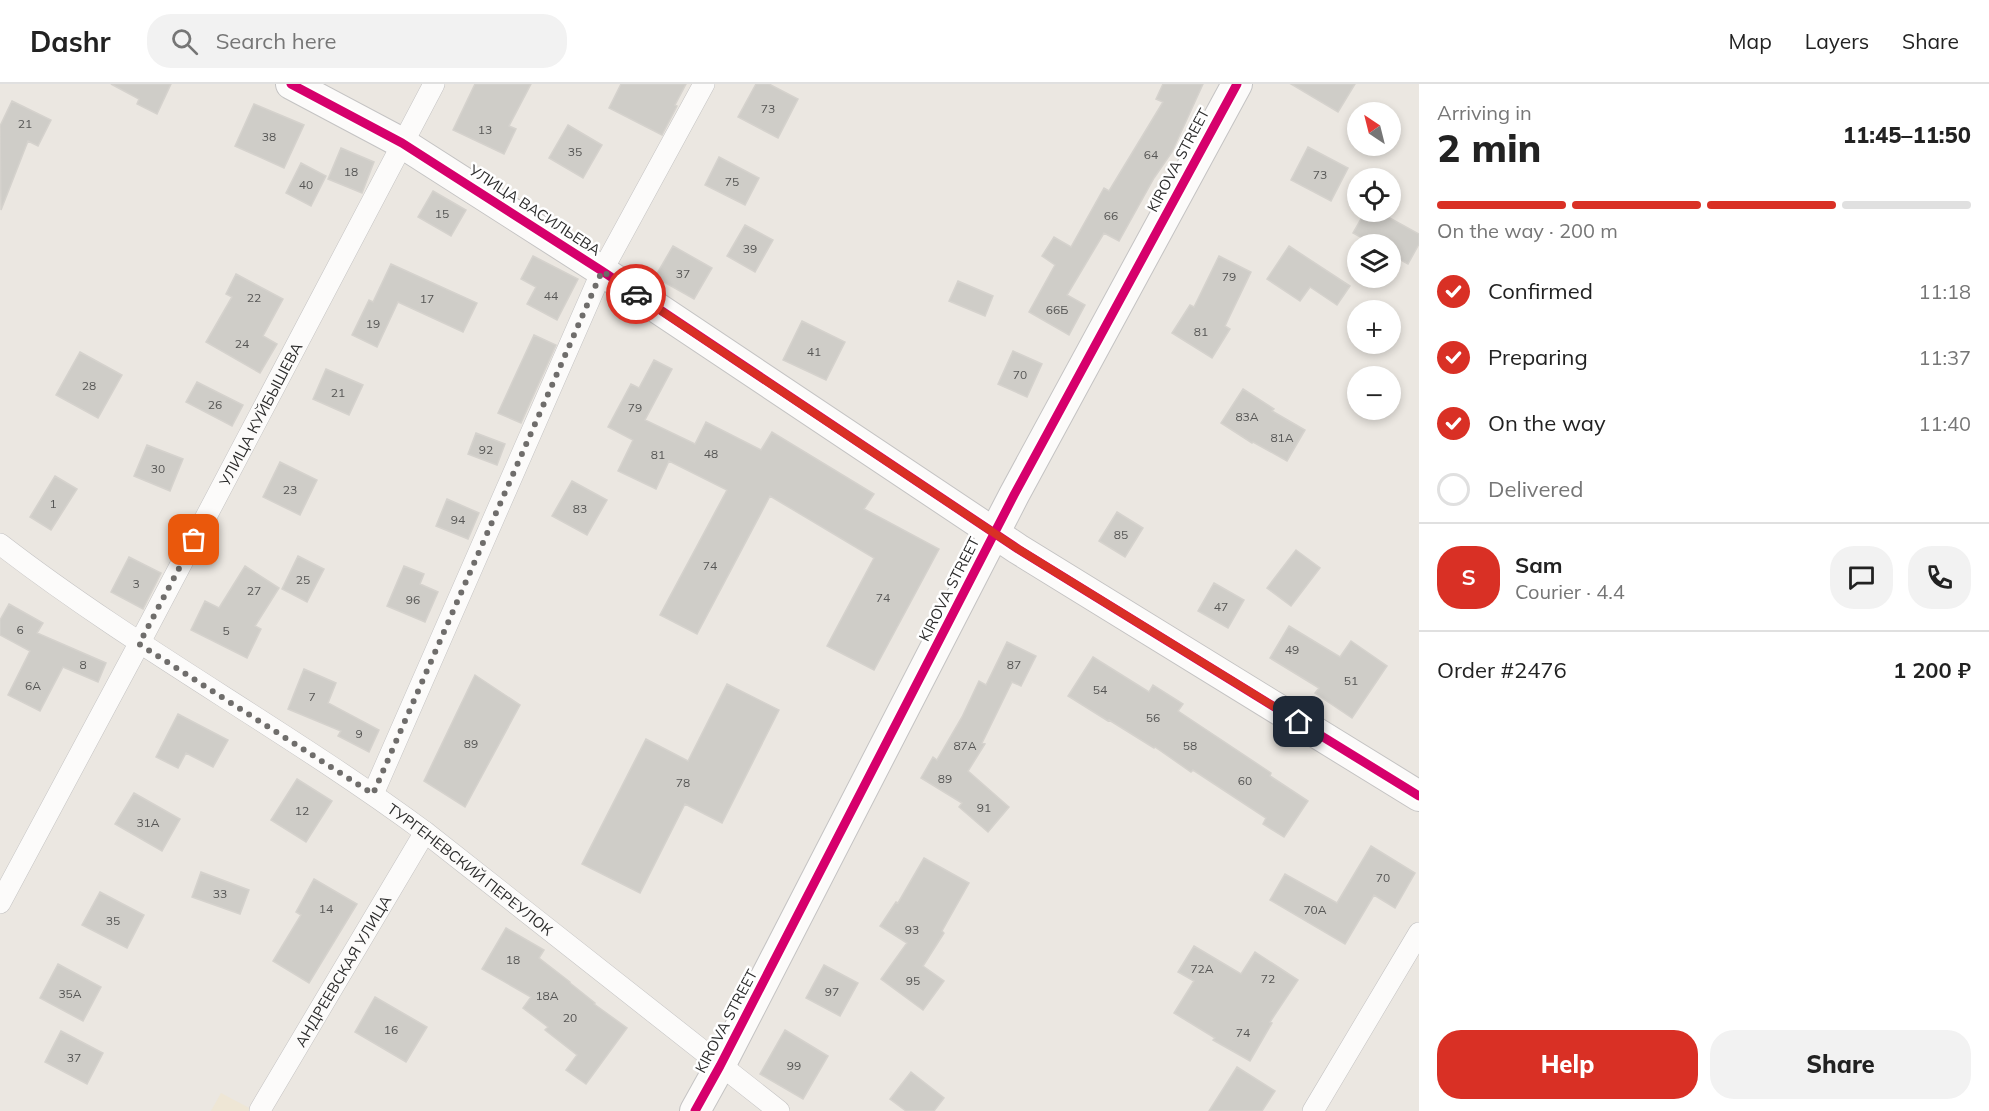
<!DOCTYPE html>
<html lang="en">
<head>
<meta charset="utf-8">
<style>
	:root { --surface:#fff; --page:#f2f2f2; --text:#222; --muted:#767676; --line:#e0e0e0; --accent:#d93025 }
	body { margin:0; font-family:Mulish,sans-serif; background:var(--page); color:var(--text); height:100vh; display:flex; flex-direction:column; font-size:22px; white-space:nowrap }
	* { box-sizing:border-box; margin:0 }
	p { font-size:20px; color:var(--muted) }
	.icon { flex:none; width:33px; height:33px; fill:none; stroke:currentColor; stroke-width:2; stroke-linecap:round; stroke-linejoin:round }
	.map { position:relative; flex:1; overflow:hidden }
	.panel { display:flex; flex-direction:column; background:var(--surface); width:570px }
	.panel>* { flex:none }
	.needle { width:39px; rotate:325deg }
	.buttons { position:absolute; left:1347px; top:18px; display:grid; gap:12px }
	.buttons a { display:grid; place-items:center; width:54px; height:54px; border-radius:50%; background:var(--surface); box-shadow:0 3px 9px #0003; font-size:30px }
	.pin { position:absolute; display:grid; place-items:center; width:51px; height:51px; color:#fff; margin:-26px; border-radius:12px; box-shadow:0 3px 9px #0006 }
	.courier { position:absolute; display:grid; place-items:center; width:60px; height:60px; margin:-30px; border:4px solid #d93025; border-radius:50%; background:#fff; color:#222; box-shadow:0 2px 8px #0007 }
	.overview em { font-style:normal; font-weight:800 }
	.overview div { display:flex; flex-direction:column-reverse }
	.overview { display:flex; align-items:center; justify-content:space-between; height:102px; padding:0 18px }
	h1 { font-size:39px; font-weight:800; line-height:45px }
	.bar { display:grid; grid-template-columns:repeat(4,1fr); gap:9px 6px; align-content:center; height:72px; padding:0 18px }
	.bar i { height:8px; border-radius:4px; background:var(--line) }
	.bar .selected { background:var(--accent) }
	.bar p { grid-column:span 4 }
	.line { display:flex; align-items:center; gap:15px; padding:0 18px; border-top:2px solid var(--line) }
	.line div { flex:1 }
	.round { display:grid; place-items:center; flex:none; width:63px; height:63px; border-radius:24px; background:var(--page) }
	ol { padding:0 18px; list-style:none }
	li { display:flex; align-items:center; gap:18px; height:66px }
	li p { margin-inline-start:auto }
	li .icon { padding:6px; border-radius:50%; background:var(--accent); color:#fff; stroke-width:4 }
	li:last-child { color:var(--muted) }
	li i { width:33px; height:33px; border:3px solid var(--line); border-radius:50% }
	.action { display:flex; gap:12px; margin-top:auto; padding:12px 18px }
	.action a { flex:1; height:69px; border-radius:24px; background:var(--accent); color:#fff; font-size:24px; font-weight:800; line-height:69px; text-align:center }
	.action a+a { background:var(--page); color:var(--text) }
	header { display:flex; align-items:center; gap:36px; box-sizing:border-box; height:84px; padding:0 30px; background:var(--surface); border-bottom:2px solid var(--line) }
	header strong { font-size:28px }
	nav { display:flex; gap:33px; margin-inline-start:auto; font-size:21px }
	.search { width:420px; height:54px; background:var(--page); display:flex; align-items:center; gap:15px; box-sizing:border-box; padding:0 21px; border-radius:24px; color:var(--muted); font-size:22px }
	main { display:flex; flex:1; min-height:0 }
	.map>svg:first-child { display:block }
</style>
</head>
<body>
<header>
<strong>Dashr</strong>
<div class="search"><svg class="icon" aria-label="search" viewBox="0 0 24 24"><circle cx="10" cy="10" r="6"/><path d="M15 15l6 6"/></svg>Search here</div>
<nav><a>Map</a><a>Layers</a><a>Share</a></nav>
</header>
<main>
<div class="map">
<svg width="1419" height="1027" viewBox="0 0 1419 1027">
	<rect width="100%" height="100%" fill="#ebe7e1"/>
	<path fill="#eee6d5" d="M221 1009 255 1027H211Z"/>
	<path fill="#cfcdc8" stroke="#d5d2cd" stroke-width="1.5" d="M111 0H171L157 30 137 20 139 15Z
		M475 0H531L509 42 516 45 504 70 453 46Z
		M621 0H686L675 21 677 22 662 51 609 24Z
		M756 0H769L798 15 778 54 738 33Z
		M1163 0H1203L1172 68 1154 94 1119 157 1104 149 1067 211 1085 221 1069 251 1029 228 1055 181 1042 172 1054 153 1071 163 1104 104 1109 107 1163 18 1156 15Z
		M1291 0H1355L1338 28Z
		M12 17 51 36 38 62 28 57 1 126 0 42Z
		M254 20 304 41 284 84 235 62Z
		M568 41 602 61 583 94 549 74Z
		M1308 63 1348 84 1331 117 1291 96Z
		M341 64 374 78 362 109 328 95Z
		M719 73 759 94 745 121 705 101Z
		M301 79 326 92 311 122 286 109Z
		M433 107 466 126 451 152 418 133Z
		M1365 128H1379L1419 150V160L1408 180 1390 170V160H1373L1353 149Z
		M745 141 773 156 755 188 727 172Z
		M673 162 712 184 694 215 655 193Z
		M1289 162 1350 202 1337 221 1310 203 1300 217 1267 195Z
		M533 172 578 195 557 236 527 220 536 203 521 195Z
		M1219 172 1251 188 1225 242 1230 245 1212 274 1172 249 1190 221 1194 223Z
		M391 180 477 219 463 248 398 218 377 263 352 251 369 216 373 218Z
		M236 190 283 215 263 252 277 260 260 289 206 258 232 213 226 210Z
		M958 197 993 212 985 232 949 217Z
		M802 237 845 258 826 296 783 276Z
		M534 251 556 261 521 339 498 329Z
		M1013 267 1042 280 1027 313 998 300Z
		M80 268 122 291 98 334 56 311Z
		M654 276 672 285 645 336 695 360 706 338 761 366 772 348 874 410 864 425 939 465 874 586 827 562 874 474 770 412 697 550 660 531 727 406 669 377 656 405 618 387 633 356 608 343 631 300 639 304Z
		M326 285 363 301 349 331 313 315Z
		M197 298 243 321 232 342 186 318Z
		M1243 305 1274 325 1272 327 1305 346 1287 377 1253 358 1252 359 1221 339Z
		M476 349 505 360 497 381 468 370Z
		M147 361 183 375 170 407 134 392Z
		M280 378 317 396 300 431 263 413Z
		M55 392 77 405 51 446 30 433Z
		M572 397 607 416 587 451 552 432Z
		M447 415 479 429 468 455 436 442Z
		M1117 428 1143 444 1125 473 1099 457Z
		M1296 466 1320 484 1291 522 1267 504Z
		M298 472 324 485 307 518 282 505Z
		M129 473 161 489 143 525 111 508Z
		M245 482 279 504 255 542 261 545 247 574 191 546 205 517 219 524Z
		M404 482 424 490 420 500 438 508 425 538 387 522Z
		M1214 499 1244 516 1228 544 1198 527Z
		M9 520 43 539 37 549 106 579 98 598 63 583 40 627 8 611 30 567 0 551V536Z
		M1289 542 1340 573 1351 557 1387 582 1352 634 1315 609 1319 604 1270 574Z
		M1007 558 1036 572 1021 602 1012 598 982 659 985 660 968 687 1009 723 988 748 959 723 962 719 921 694 933 673 937 676 962 633 979 597 986 601Z
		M1093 573 1149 608 1153 601 1183 620 1178 627 1271 689 1270 692 1308 717 1284 753 1263 740 1266 734 1193 686 1191 688 1155 663 1154 664 1109 636 1108 637 1068 612Z
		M304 585 336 599 328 619 379 646 369 668 338 652 341 647 288 625Z
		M475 591 520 621 465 723 424 697Z
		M727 600 779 626 722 739 685 720 640 809 582 780 646 655 688 677Z
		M178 630 228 656 213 683 186 669 178 684 156 673Z
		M297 695 332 717 306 758 271 736Z
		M134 709 180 735 162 767 115 740Z
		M1371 762 1415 789 1395 824 1374 811 1345 860 1270 816 1285 790 1337 819Z
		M924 774 969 799 942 847 944 849 923 882 944 897 923 926 881 895 907 859 880 842 896 818 898 819Z
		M201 788 249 806 240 830 192 813Z
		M314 795 357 820 309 899 273 877 301 831 296 828Z
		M100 808 144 831 127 864 82 841Z
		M506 844 544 866 539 874 570 898V899L595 919 594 920 627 944 586 1000 566 986 577 971 545 946 548 943 523 924 531 913 482 885Z
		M1194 862 1241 890 1255 868 1298 896 1270 938 1272 939 1250 977 1213 956 1215 954 1174 929 1194 897 1178 888Z
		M58 880 101 903 83 937 40 914Z
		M824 881 858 899 840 932 806 914Z
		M375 913 427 943 406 978 355 948Z
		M785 946 828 972 803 1015 760 990Z
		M61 947 103 969 87 1000 45 978Z
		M1237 983 1275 1007 1262 1027H1209Z
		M911 988 944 1014 934 1027H906L890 1015Z"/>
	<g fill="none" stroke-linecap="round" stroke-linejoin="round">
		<g stroke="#c4c3c3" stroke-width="22">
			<g id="street">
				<path id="s1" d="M0 460C136 565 287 646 425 748L779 1027"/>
				<path d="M373 710 602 187 704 0"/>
				<path id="s2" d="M0 819 139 560 434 0"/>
				<path id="s3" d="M260 1026 425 748"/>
				<path d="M1313 1027 1419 849"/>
			</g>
		</g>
		<g stroke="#c4c3c3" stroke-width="32">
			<path id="secondary" d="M291 0 402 59 602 187 1018 465 1419 712
				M695 1027 720 982 1014 411 1237 0"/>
		</g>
		<use href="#street" stroke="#fcfbfa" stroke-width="21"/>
		<use href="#secondary" stroke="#fcfbfa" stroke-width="30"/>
		<g stroke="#fff" stroke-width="13">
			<path id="cycleway" d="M291 0 402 59 602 187 1018 465 1419 712
				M695 1027 720 982 1014 411 1237 0"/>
		</g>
		<use href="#cycleway" stroke="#d6006c" stroke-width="9"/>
	</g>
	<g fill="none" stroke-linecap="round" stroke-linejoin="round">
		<path stroke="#6f6d6b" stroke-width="6" stroke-dasharray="0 10.8" d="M194 456 139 560 373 710 602 187 636 210"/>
		<path stroke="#d93025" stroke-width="8" d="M636 210 1018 465 1299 638"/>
	</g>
	<g text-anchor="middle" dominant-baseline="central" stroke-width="5" stroke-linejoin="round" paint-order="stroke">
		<g font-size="12" fill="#565655">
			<text x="768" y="24">73</text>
			<text x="25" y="39">21</text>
			<text x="485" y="45">13</text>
			<text x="269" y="52">38</text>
			<text x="575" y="67">35</text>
			<text x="1151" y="70">64</text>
			<text x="351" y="87">18</text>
			<text x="1320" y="90">73</text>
			<text x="732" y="97">75</text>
			<text x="306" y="100">40</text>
			<text x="442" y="129">15</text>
			<text x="1111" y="131">66</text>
			<text x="750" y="164">39</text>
			<text x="683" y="189">37</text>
			<text x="1229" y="192">79</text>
			<text x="551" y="211">44</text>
			<text x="254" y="213">22</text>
			<text x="427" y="214">17</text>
			<text x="1057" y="225">66Б</text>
			<text x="373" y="239">19</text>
			<text x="1201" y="247">81</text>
			<text x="242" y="259">24</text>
			<text x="814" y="267">41</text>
			<text x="1020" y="290">70</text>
			<text x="89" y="301">28</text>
			<text x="338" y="308">21</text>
			<text x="215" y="320">26</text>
			<text x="635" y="323">79</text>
			<text x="1247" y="332">83А</text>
			<text x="1282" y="353">81А</text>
			<text x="486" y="365">92</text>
			<text x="711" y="369">48</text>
			<text x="658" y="370">81</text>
			<text x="158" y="384">30</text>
			<text x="290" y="405">23</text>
			<text x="53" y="419">1</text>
			<text x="580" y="424">83</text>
			<text x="458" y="435">94</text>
			<text x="1121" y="450">85</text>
			<text x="710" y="481">74</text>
			<text x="303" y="495">25</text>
			<text x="136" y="499">3</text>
			<text x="254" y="506">27</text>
			<text x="883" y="513">74</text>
			<text x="413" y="515">96</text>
			<text x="1221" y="522">47</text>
			<text x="20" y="545">6</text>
			<text x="226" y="546">5</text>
			<text x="1292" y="565">49</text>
			<text x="83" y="580">8</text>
			<text x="1014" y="580">87</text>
			<text x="1351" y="596">51</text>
			<text x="33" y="601">6А</text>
			<text x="1100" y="605">54</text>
			<text x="312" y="612">7</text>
			<text x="1153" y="633">56</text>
			<text x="359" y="649">9</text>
			<text x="471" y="659">89</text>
			<text x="965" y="661">87А</text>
			<text x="1190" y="661">58</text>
			<text x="945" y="694">89</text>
			<text x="1245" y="696">60</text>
			<text x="683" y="698">78</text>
			<text x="984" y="723">91</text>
			<text x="302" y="726">12</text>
			<text x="148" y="738">31А</text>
			<text x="1383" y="793">70</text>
			<text x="220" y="809">33</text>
			<text x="326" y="824">14</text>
			<text x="1315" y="825">70А</text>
			<text x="113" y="836">35</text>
			<text x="912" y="845">93</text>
			<text x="513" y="875">18</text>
			<text x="1202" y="884">72А</text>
			<text x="1268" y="894">72</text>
			<text x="913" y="896">95</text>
			<text x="832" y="907">97</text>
			<text x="70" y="909">35А</text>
			<text x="547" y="911">18А</text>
			<text x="570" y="933">20</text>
			<text x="391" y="945">16</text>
			<text x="1243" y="948">74</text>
			<text x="74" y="973">37</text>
			<text x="794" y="981">99</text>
		</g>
		<g font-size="15" fill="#2c2c2c" stroke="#fff">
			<text transform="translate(1178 76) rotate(-62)">KIROVA STREET</text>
			<text transform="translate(535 126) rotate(33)">УЛИЦА ВАСИЛЬЕВА</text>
			<text stroke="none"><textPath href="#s2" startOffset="554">УЛИЦА КУЙБЫШЕВА</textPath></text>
			<text transform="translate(949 505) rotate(-63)">KIROVA STREET</text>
			<text stroke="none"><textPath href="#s1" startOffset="572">ТУРГЕНЕВСКИЙ ПЕРЕУЛОК</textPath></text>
			<text stroke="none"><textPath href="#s3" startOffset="162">АНДРЕЕВСКАЯ УЛИЦА</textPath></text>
			<text transform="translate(726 937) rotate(-62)">KIROVA STREET</text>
		</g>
	</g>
</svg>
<div class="buttons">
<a><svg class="needle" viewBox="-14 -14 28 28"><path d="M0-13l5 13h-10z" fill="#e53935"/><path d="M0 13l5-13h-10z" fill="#767676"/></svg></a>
<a><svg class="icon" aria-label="locate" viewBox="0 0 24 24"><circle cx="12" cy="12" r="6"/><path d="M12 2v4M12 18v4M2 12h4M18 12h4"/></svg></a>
<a><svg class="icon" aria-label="layers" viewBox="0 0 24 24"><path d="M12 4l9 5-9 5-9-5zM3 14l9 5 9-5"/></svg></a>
<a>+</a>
<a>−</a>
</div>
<div class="pin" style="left:194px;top:456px;background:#ea580c"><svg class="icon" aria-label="bag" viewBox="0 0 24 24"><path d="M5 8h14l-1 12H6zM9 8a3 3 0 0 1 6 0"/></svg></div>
<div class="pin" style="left:1299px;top:638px;background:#1f2937"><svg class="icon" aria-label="home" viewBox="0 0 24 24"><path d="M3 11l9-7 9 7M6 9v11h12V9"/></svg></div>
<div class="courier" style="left:636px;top:210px"><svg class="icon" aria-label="car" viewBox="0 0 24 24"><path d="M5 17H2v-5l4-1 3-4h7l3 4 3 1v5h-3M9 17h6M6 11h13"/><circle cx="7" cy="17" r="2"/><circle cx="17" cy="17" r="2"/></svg></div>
</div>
<section class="panel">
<div class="overview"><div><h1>2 min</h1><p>Arriving in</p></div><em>11:45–11:50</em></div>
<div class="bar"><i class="selected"></i><i class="selected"></i><i class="selected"></i><i></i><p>On the way · 200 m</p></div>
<ol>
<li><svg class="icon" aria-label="check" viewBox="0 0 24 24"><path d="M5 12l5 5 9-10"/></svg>Confirmed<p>11:18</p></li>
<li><svg class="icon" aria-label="check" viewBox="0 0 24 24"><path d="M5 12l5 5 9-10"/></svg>Preparing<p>11:37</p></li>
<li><svg class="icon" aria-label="check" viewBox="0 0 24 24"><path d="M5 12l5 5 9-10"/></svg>On the way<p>11:40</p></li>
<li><i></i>Delivered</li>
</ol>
<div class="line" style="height:108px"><b class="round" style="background:var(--accent);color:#fff">S</b><div><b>Sam</b><p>Courier · 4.4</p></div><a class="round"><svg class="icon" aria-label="chat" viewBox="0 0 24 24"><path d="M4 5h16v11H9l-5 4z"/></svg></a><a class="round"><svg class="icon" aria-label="phone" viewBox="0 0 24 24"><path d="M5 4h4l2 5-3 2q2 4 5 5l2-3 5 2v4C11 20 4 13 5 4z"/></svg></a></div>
<div class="line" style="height:78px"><div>Order #2476</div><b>1 200 ₽</b></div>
<div class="action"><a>Help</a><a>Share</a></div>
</section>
</main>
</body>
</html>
